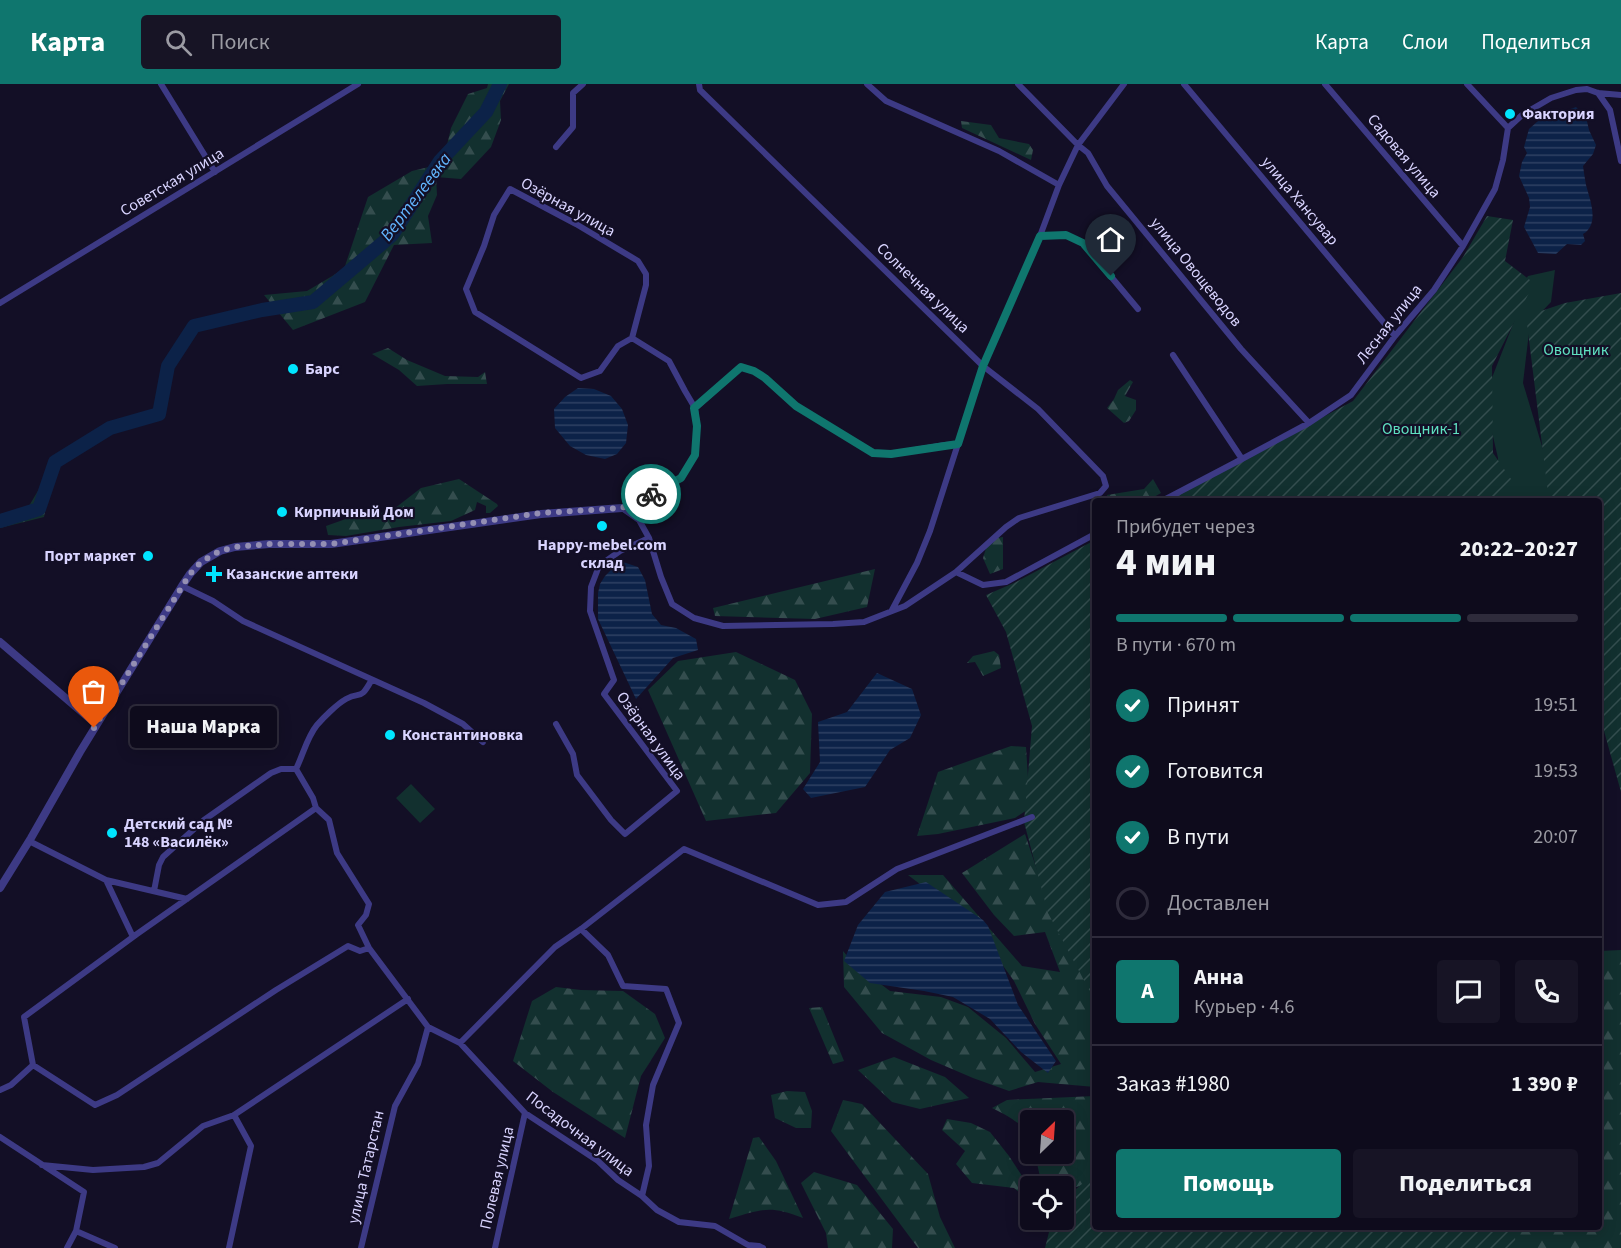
<!DOCTYPE html>
<html lang="ru">
<head>
<meta charset="utf-8">
<style>
	:root { --surface:#0e0b1c; --page:#171425; --text:#f1f3f6; --muted:#9b9ba3; --line:#2e2b3b; --accent:#0f766e }
	body { margin:0; font-family:"Source Sans 3",sans-serif; background:var(--page); color:var(--text); height:100vh; display:flex; flex-direction:column; font-size:22px; white-space:nowrap }
	* { box-sizing:border-box; margin:0 }
	p { font-size:20px; color:var(--muted) }
	.icon { flex:none; width:33px; height:33px; fill:none; stroke:currentColor; stroke-width:2; stroke-linecap:round; stroke-linejoin:round }
	.map { position:relative; flex:1; overflow:hidden }
	.details { position:absolute; left:1092px; top:414px; width:510px; height:732px; display:flex; flex-direction:column; background:var(--surface); border-radius:6px; box-shadow:0 3px 15px #0003,0 0 0 2px var(--line) }
	.details>* { flex:none }
	.needle { width:39px; rotate:25deg }
	.tools { position:absolute; left:1020px; top:1026px; display:grid; gap:12px }
	.tools a { display:grid; place-items:center; width:54px; height:54px; border-radius:6px; background:var(--surface); box-shadow:0 3px 15px #0003,0 0 0 2px var(--line); font-size:30px }
	.pin { position:absolute; display:grid; place-items:center; width:51px; height:51px; color:#fff; margin:-62px -26px; border-radius:50% 50% 50% 0; rotate:-45deg; box-shadow:0 0 6px #0007 }
	.pin .icon { rotate:45deg }
	.courier { position:absolute; display:grid; place-items:center; width:60px; height:60px; margin:-30px; border:4px solid #0f766e; border-radius:50%; background:#fff; color:#222; box-shadow:0 2px 8px #0007 }
	.bubble { position:absolute; height:42px; border-radius:6px; background:var(--surface); box-shadow:0 3px 15px #0003,0 0 0 2px var(--line); font-size:20px; font-weight:800; line-height:42px; text-align:center }
	.overview em { font-style:normal; font-weight:800 }
	.overview div { display:flex; flex-direction:column-reverse }
	.overview { display:flex; align-items:center; justify-content:space-between; height:102px; padding:0 24px }
	h1 { font-size:39px; font-weight:800; line-height:45px }
	.bar { display:grid; grid-template-columns:repeat(4,1fr); gap:9px 6px; align-content:center; height:72px; padding:0 24px }
	.bar i { height:8px; border-radius:4px; background:var(--line) }
	.bar .selected { background:var(--accent) }
	.bar p { grid-column:span 4 }
	.line { display:flex; align-items:center; gap:15px; padding:0 24px; border-top:2px solid var(--line) }
	.line div { flex:1 }
	.round { display:grid; place-items:center; flex:none; width:63px; height:63px; border-radius:6px; background:var(--page) }
	ol { padding:0 24px; list-style:none }
	li { display:flex; align-items:center; gap:18px; height:66px }
	li p { margin-inline-start:auto }
	li .icon { padding:6px; border-radius:50%; background:var(--accent); color:#fff; stroke-width:4 }
	li:last-child { color:var(--muted) }
	li i { width:33px; height:33px; border:3px solid var(--line); border-radius:50% }
	.cta { display:flex; gap:12px; margin-top:auto; padding:12px 24px }
	.cta a { flex:1; height:69px; border-radius:6px; background:var(--accent); color:#fff; font-size:24px; font-weight:800; line-height:69px; text-align:center }
	.cta a+a { background:var(--page); color:var(--text) }
	header { display:flex; align-items:center; gap:36px; box-sizing:border-box; height:84px; padding:0 30px; background:var(--accent); color:#fff }
	header strong { font-size:28px }
	nav { display:flex; gap:33px; margin-inline-start:auto; font-size:21px }
	.search { width:420px; height:54px; background:var(--page); display:flex; align-items:center; gap:15px; box-sizing:border-box; padding:0 21px; border-radius:6px; color:var(--muted); font-size:22px }
	.map>svg:first-child { display:block }
</style>
</head>
<body>
<header>
<strong>Карта</strong>
<div class="search"><svg class="icon" aria-label="search" viewBox="0 0 24 24"><circle cx="10" cy="10" r="6"/><path d="M15 15l6 6"/></svg>Поиск</div>
<nav><a>Карта</a><a>Слои</a><a>Поделиться</a></nav>
</header>
<div class="map">
<svg width="1621" height="1164" viewBox="0 0 1621 1164">
	<defs>
		<pattern id="forest-firs" width="22" height="20" patternUnits="userSpaceOnUse" patternTransform="scale(1.5)"><rect width="22" height="20" fill="#12302f"/><path d="M5 1l3.5 6h-7zM16 11l3.5 6h-7z" fill="#344d4e"/></pattern>
		<pattern id="garden-furrows" width="10" height="10" patternUnits="userSpaceOnUse" patternTransform="scale(1.5)"><rect width="10" height="10" fill="#12302f"/><path d="M-1 1l2-2M0 10L10 0M9 11l2-2" fill="none" stroke="#344d4e"/></pattern>
		<pattern id="water-rules" width="6" height="5" patternUnits="userSpaceOnUse" patternTransform="scale(1.5)"><rect width="6" height="5" fill="#0c2248"/><path d="M0 2.5h6" fill="none" stroke="#2f4163"/></pattern>
	</defs>
	<rect width="100%" height="100%" fill="#130f26"/>
	<path fill="#12302f" d="M1555 186 1551 218 1530 240 1523 299 1545 372 1550 417H1498V374L1484 314 1517 230 1520 204 1528 192Z
		M411 700 435 725 420 739 396 714Z"/>
	<path fill="url(#forest-firs)" d="M488 0H509L500 17 501 36 491 63 461 95 436 93 437 111 428 132 432 159 394 161 365 218 293 246 264 211 307 207 344 185 368 113 412 87 433 82 446 65 451 44 468 10 487 4Z
		M961 37 991 41 999 54 1029 60 1033 66 1031 76 962 44Z
		M388 264 407 276 445 292 478 293 485 288 487 300H447L417 302 399 286 372 270Z
		M1130 296 1133 298 1125 312 1136 316V326L1129 337 1124 339 1107 324 1114 315 1118 306Z
		M55 378 44 433 0 444V430L12 428 29 422Z
		M459 395 497 420 498 422 490 429H486V422L477 418 475 426 451 437 399 443 346 452 328 451 326 442 357 431 390 428 421 404Z
		M1153 395 1161 409 1147 417H1109L1107 411 1144 405Z
		M1003 453V485L990 490 983 474 989 455Z
		M875 485 867 523 815 535 715 532 713 524Z
		M994 567 999 571 1001 584 983 592 975 578 967 579 973 572Z
		M736 568 795 596 812 630 810 689 776 729 706 737 648 606 678 577Z
		M1011 662 1026 663 1030 724 1015 734 938 750 917 752 938 688Z
		M1025 750 1051 828 1095 910V1003L1038 998 1009 1007 973 994 931 976 882 949 844 903 843 867 854 880 890 907 941 913 968 923 1006 954 1035 988 1061 980 1035 940 1014 897 973 840 908 791H943L1022 882 1060 888 1045 848 1014 852 994 831 962 789Z
		M1621 866V1164H1494L1508 1154 1517 1143H1599V867Z
		M556 903 581 906 623 907 655 930 665 954 641 992 625 1054 553 1008 513 977 532 917Z
		M822 923 844 977 833 980 809 924Z
		M894 973 945 993 969 1014 920 1025 892 1018 858 986Z
		M787 1007 805 1008 812 1027 811 1044H796L775 1034 771 1011Z
		M1095 1012V1097L1064 1107V1102H1042L1035 1070H1064V1036H1030V1055C1024 1039 1006 1031 992 1024L1007 1016Z
		M843 1016 862 1020 928 1090 940 1133 955 1164H918L831 1047Z
		M947 1035 971 1039 990 1048 1009 1072 1030 1104V1117L1014 1104 972 1099 956 1080 965 1067 942 1046Z
		M759 1053 776 1077 803 1134C769 1121 763 1125 729 1135L753 1054Z
		M814 1088 857 1101 893 1145 892 1164H828L826 1149 801 1099Z"/>
	<path fill="url(#garden-furrows)" d="M1487 132 1513 136 1505 177 1534 199 1492 282 1493 369 1511 395 1502 417H1167L1353 317 1463 173Z
		M1621 209V708L1599 629V417H1549L1526 232 1565 219Z
		M1095 456V917L1048 829 1024 738 1032 642 1006 548 986 511 1014 499Z
		M1095 1089V1143H1514L1516 1164H1045L1052 1136H1064V1115Z"/>
	<path fill="url(#water-rules)" d="M1576 23 1586 33 1589 46 1596 61 1593 70 1583 82C1584 89 1585 95 1586 101 1590 116 1600 140 1583 150L1585 157 1581 161 1567 160 1556 170 1538 169 1524 143 1530 123 1529 114 1519 92 1522 78 1527 69 1524 63 1529 45 1538 37Z
		M578 304 594 305 611 312 622 325 628 341 626 359 617 370 605 375 586 371 570 362 555 344 554 325 565 313Z
		M623 478 638 483 645 496 652 530 661 541 676 544 696 555 698 566 673 574 636 615 598 535V509L600 500 605 492 614 483Z
		M877 589 912 605 921 631 910 654 890 666 865 703 811 714 803 705 820 678 818 638 847 628Z
		M926 798 983 836 988 842 1018 921 1056 977 1048 989 1021 968 990 935 953 913 924 907 870 899 844 877 858 841 885 808Z"/>
	<g fill="none" stroke-linecap="round" stroke-linejoin="round">
		<path stroke="#0c2248" stroke-width="14" d="M0 437 39 425 55 378 110 344 159 330 168 282 194 242 262 226 313 218 392 151 440 77 486 28 500 0"/>
		<path stroke="#3d3a85" stroke-width="6" d="M161 0 215 88
			M699 0 700 6 983 282 1038 325 1103 392 1106 402 1100 409 1019 434 1006 443 956 488
			M867 0 886 17 999 67 1059 101
			M1018 0 1078 61 1088 69 1107 102 1241 265 1309 339
			M1184 0 1395 252
			M1325 0 1463 162
			M1598 9 1610 26 1621 77
			M1508 44 1522 31 1551 14 1576 6 1587 5 1598 9 1621 11
			M556 63 573 43V9L583 0
			M510 105 576 140 638 177 646 190V201L632 254 618 262 600 287 581 294 475 228 466 205 484 162 494 131Z
			M1040 152 1066 151 1083 159 1138 225
			M0 219 358 0
			M632 254 669 277 685 307 695 324 697 342 695 371 681 394 622 424 639 436 649 454 661 493 672 520 694 534 723 542 833 540 864 538 905 522 956 488 983 501 1006 498 1095 450
			M1173 271 1242 375
			M695 324 741 283 754 287 765 294 796 322 873 369 891 370 945 361 958 360
			M1162 417 1242 375 1309 339 1351 311 1395 252 1434 206 1463 162 1495 105 1503 76 1508 44 1467 0
			M182 502 213 517 243 537 424 619 463 640 483 658
			M892 526 917 479 930 447 983 282 1040 152 1059 101 1078 61 1124 0
			M556 640 573 670 577 691 611 736 625 750 677 707 604 610 614 596 590 527 591 503 599 482 620 467 649 454
			M296 685 313 714 316 724 329 736 337 769 369 820 366 831 358 841 369 864 428 943 460 959 525 1029 598 1077 618 1096 642 1112 657 1126 679 1138 715 1142 748 1161 759 1162 763 1164
			M296 685C303 671 307 653 317 641 323 634 337 620 346 615 361 607 360 617 371 597
			M316 724 137 850 24 933 33 981 95 1021 117 1011 276 906 348 862 360 867 369 864
			M29 757 106 796 133 853
			M106 796 187 815
			M154 807 159 781 163 773 204 736 271 689 281 685H296
			M581 845 608 871 623 902 666 905 679 939 653 1001 646 1041 649 1082 642 1112
			M460 959 555 863 581 845 684 765 818 821 846 818 897 785 1032 733
			M0 1006 11 1001 33 981
			M0 1053 84 1108 76 1147 67 1164
			M42 1081 93 1086 144 1083 158 1079 203 1042 234 1031 408 915
			M76 1147 115 1164
			M229 1164 251 1062 234 1031
			M361 1164 395 1022 418 980 428 943
			M495 1164 525 1029"/>
		<path stroke="#3d3a85" stroke-width="8" d="M0 558 96 640
			M0 804 31 754 80 668 182 502 190 490 201 478 220 467 235 463 269 460H331L541 430 622 424"/>
	</g>
	<g fill="none" stroke-linecap="round" stroke-linejoin="round">
		<path stroke="#948fb3" stroke-width="6" stroke-dasharray="0 10.8" d="M94 644 190 490 201 478 220 467 235 463 269 460H331L541 429 622 424 651 410"/>
		<path stroke="#0f766e" stroke-width="8" d="M651 410 681 394 695 371 697 342 694 324 741 283 754 287 765 294 796 322 873 369 891 370 958 360 983 282 1040 152 1066 151 1083 159 1111 192"/>
	</g>
	<g fill="#00e5ff" stroke="#130f26" stroke-width="2">
		<circle cx="1510" cy="30" r="6"/>
		<circle cx="293" cy="285" r="6"/>
		<circle cx="282" cy="428" r="6"/>
		<circle cx="602" cy="442" r="6"/>
		<circle cx="148" cy="472" r="6"/>
		<path d="M211 481h6v6h6v6h-6v6h-6v-6h-6v-6h6z"/>
		<circle cx="390" cy="651" r="6"/>
		<circle cx="112" cy="749" r="6"/>
	</g>
	<g text-anchor="middle" dominant-baseline="central" stroke-width="4.5" stroke-linejoin="round" paint-order="stroke">
		<g font-size="16" font-weight="bold" fill="#d9d4ff" stroke="#130f26" text-anchor="start">
			<text x="1522" y="30">Фактория</text>
			<text x="305" y="285">Барс</text>
			<text x="294" y="428">Кирпичный Дом</text>
			<text x="602" y="461" text-anchor="middle">Happy-mebel.com<tspan x="602" dy="18">склад</tspan></text>
			<text x="136" y="472" text-anchor="end">Порт маркет</text>
			<text x="226" y="490">Казанские аптеки</text>
			<text x="402" y="651">Константиновка</text>
			<text x="124" y="740">Детский сад №<tspan x="124" dy="18">148 «Василёк»</tspan></text>
		</g>
		<g font-size="16" fill="#d9d4ff" stroke="#130f26">
			<text transform="translate(1404 72) rotate(50)">Садовая улица</text>
			<text transform="translate(172 98) rotate(-31)">Советская улица</text>
			<text transform="translate(1300 117) rotate(50)">улица Хансувар</text>
			<text transform="translate(568 123) rotate(29)">Озёрная улица</text>
			<text transform="translate(1196 188) rotate(51)">улица Овощеводов</text>
			<text transform="translate(923 204) rotate(44)">Солнечная улица</text>
			<text transform="translate(1389 240) rotate(-52)">Лесная улица</text>
			<text transform="translate(651 652) rotate(54)">Озёрная улица</text>
			<text transform="translate(580 1050) rotate(37)">Посадочная улица</text>
			<text transform="translate(366 1083) rotate(-77)">улица Татарстан</text>
			<text transform="translate(497 1094) rotate(-77)">Полевая улица</text>
		</g>
		<g font-size="16" fill="#5fe0c0" stroke="#130f26">
			<text x="1576" y="266">Овощник</text>
			<text x="1421" y="345">Овощник-1</text>
		</g>
		<g font-size="18" font-style="italic" fill="#62b6ff" stroke="#130f26">
			<text transform="translate(416 113) rotate(-53)">Вертелеевка</text>
		</g>
	</g>
</svg>
<div class="tools">
<a><svg class="needle" viewBox="-14 -14 28 28"><path d="M0-13l5 13h-10z" fill="#e53935"/><path d="M0 13l5-13h-10z" fill="#9b9ba3"/></svg></a>
<a><svg class="icon" aria-label="locate" viewBox="0 0 24 24"><circle cx="12" cy="12" r="6"/><path d="M12 2v4M12 18v4M2 12h4M18 12h4"/></svg></a>
</div>
<div class="pin" style="left:94px;top:644px;background:#ea580c"><svg class="icon" aria-label="bag" viewBox="0 0 24 24"><path d="M5 8h14l-1 12H6zM9 8a3 3 0 0 1 6 0"/></svg></div>
<div class="pin" style="left:1111px;top:192px;background:#1f2937"><svg class="icon" aria-label="home" viewBox="0 0 24 24"><path d="M3 11l9-7 9 7M6 9v11h12V9"/></svg></div>
<div class="courier" style="left:651px;top:410px"><svg class="icon" aria-label="bike" viewBox="0 0 24 24"><circle cx="6" cy="16" r="4"/><circle cx="18" cy="16" r="4"/><path d="M6 16l4-8h5l3 8M10 8l3 8H6M13 5h3"/></svg></div>
<div class="bubble" style="left:130px;top:622px;width:147px">Наша Марка</div>
<section class="details">
<div class="overview"><div><h1>4 мин</h1><p>Прибудет через</p></div><em>20:22–20:27</em></div>
<div class="bar"><i class="selected"></i><i class="selected"></i><i class="selected"></i><i></i><p>В пути · 670 m</p></div>
<ol>
<li><svg class="icon" aria-label="check" viewBox="0 0 24 24"><path d="M5 12l5 5 9-10"/></svg>Принят<p>19:51</p></li>
<li><svg class="icon" aria-label="check" viewBox="0 0 24 24"><path d="M5 12l5 5 9-10"/></svg>Готовится<p>19:53</p></li>
<li><svg class="icon" aria-label="check" viewBox="0 0 24 24"><path d="M5 12l5 5 9-10"/></svg>В пути<p>20:07</p></li>
<li><i></i>Доставлен</li>
</ol>
<div class="line" style="height:108px"><b class="round" style="background:var(--accent);color:#fff">А</b><div><b>Анна</b><p>Курьер · 4.6</p></div><a class="round"><svg class="icon" aria-label="chat" viewBox="0 0 24 24"><path d="M4 5h16v11H9l-5 4z"/></svg></a><a class="round"><svg class="icon" aria-label="phone" viewBox="0 0 24 24"><path d="M5 4h4l2 5-3 2q2 4 5 5l2-3 5 2v4C11 20 4 13 5 4z"/></svg></a></div>
<div class="line" style="height:78px"><div>Заказ #1980</div><b>1 390 ₽</b></div>
<div class="cta"><a>Помощь</a><a>Поделиться</a></div>
</section>
</div>
</body>
</html>
